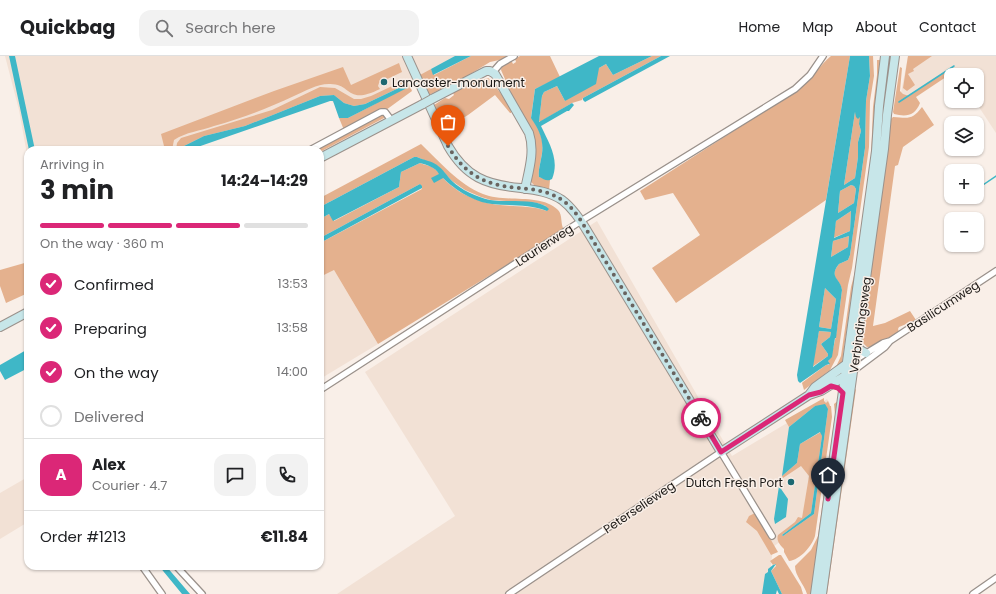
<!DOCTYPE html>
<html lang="en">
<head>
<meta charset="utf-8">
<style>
	:root { --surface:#fff; --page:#f2f2f2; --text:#202124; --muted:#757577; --line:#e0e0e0; --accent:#db2777 }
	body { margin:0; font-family:Poppins,sans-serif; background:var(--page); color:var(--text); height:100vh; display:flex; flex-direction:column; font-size:15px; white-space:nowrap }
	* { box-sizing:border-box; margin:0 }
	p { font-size:13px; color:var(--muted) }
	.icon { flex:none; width:22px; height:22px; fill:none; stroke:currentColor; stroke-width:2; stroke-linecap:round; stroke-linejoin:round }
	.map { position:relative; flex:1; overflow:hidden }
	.panel { position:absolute; left:24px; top:90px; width:300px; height:424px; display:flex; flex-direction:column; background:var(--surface); border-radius:12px; box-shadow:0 1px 3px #0004 }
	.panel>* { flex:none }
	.buttons { position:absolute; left:944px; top:12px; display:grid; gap:8px }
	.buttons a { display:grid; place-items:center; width:40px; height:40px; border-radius:8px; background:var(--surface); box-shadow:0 1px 3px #0004; font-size:20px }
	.pin { position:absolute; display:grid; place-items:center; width:34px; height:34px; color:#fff; margin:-41px -17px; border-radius:50% 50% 50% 0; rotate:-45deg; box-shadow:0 0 4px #0007 }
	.pin .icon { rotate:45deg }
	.courier { position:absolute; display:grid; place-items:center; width:40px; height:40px; margin:-20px; border:3px solid #db2777; border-radius:50%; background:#fff; color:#222; box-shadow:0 1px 5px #0007 }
	.headline em { font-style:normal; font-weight:700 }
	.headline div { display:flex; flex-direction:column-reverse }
	.headline { display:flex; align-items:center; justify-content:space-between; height:68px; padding:0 16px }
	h1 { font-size:26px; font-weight:700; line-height:30px }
	.bar { display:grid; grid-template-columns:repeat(4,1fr); gap:6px 4px; align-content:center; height:48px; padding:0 16px }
	.bar i { height:5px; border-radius:3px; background:var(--line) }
	.bar .current { background:var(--accent) }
	.bar p { grid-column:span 4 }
	.line { display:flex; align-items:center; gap:10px; padding:0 16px; border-top:1px solid var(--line) }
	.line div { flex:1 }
	.round { display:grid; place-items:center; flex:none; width:42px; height:42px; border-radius:12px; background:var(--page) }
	ol { padding:0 16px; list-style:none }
	li { display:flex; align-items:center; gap:12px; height:44px }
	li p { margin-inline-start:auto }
	li .icon { padding:4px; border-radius:50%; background:var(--accent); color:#fff; stroke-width:4 }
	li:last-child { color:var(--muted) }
	li i { width:22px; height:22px; border:2px solid var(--line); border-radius:50% }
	header { display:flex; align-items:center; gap:24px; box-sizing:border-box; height:56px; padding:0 20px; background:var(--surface); border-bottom:1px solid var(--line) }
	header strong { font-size:19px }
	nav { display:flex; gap:22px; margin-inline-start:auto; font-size:14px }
	.search { width:280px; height:36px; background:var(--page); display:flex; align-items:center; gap:10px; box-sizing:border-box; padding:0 14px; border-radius:12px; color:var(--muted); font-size:15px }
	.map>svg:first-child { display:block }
</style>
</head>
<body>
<header>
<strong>Quickbag</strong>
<div class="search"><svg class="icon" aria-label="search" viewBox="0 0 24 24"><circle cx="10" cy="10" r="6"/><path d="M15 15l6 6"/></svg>Search here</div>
<nav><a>Home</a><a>Map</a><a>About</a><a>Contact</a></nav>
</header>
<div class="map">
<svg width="996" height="538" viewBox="0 0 996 538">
	<rect width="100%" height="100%" fill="#f9efe8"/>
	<path fill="#f2e1d5" d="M5 0H462L344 58 329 42 181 94H28V104L19 54Z
		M908 0H996V77L975 45H977V19H961L957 14H951L899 47Z
		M597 165 732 400 827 343 830 348 814 460 773 491 768 538H337L455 460 365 316Z
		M334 214 378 288 320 323V221Z
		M26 422 28 425V466L0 483V437Z"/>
	<path fill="#e4b18e" d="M471 0H510L504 3 490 6 454 28H451L429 39 420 19 431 13 434 19Z
		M520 0H550L560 21 535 33 531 61C541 76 545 84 541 103 540 109 538 115 539 121L550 124 549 134C541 132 532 131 530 123L534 96 512 39 501 14 502 10 511 4 513 8 516 6 515 3Z
		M652 0H661L583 42 582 44 572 47 540 66 539 65 542 40 544 36 557 30 565 45 599 12 606 8 613 19Z
		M831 0H850L826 144 676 247 652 212 700 179 673 137 645 144 640 135 802 31C813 21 820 9 831 0Z
		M869 0H873L874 20 870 45 869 91 852 212 848 229 838 299 830 314 804 334 802 327 803 326 826 309H829L828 305C836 296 840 248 842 234 840 222 828 222 839 208L848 204 850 199 865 92 866 45 870 20Z
		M908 0H932L913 13 914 15 908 18 915 29 907 35 903 32Z
		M877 4H880V15L875 87 856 228 851 243 842 307 835 313 841 300 851 231 856 212 871 102 873 51 877 19Z
		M399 7 402 16 379 27 378 30 380 33C346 50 352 27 329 28 316 28 306 35 294 40 269 52 242 62 214 70 200 75 186 76 174 84L172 94H165L161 78 274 35 343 11 351 29Z
		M900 11 902 12 900 35 903 38 909 40 952 11 955 15 916 41 920 47C915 60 906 61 894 58L893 56Z
		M488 22 491 24 512 53 511 57H510L495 39 468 59 445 73 434 49 445 42 449 43 454 39 453 37C457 33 465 29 472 29V27Z
		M407 23 412 35 386 54 344 74 339 62H348L375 48 405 29 365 48 354 50 344 47 334 39 320 40 245 70 204 80 184 90 182 94H176L177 87 181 82 272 54 320 31 335 32 354 43H361L371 40Z
		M922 51 934 69 903 91 898 109 895 110 873 270 885 267 910 255 916 264 899 271 898 273 899 276 872 291H867L862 286 861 277 891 63 893 61C909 62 912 64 922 51Z
		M855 56 861 61 859 68 861 75 858 86V101L855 122 844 129Z
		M383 58 385 59 384 62 320 96V94H312Z
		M421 88C440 106 458 128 483 138 505 147 541 137 558 154 563 159 560 168 564 174L378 288 334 214 320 221V187L422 133 420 128 320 182V163L329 158 334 165 399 131 401 116 420 107C425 109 432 110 436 114 439 116 440 119 442 121 452 132 466 141 481 145 502 153 525 147 547 155L546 150 537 147 491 144 481 141 465 134 452 125 438 110 417 101H414L320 151V142Z
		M851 129 854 130 856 133 854 147 838 157 840 135Z
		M851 155 850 175 833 182 836 165Z
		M849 180 848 191 831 201 833 185Z
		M28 206V237L6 247 0 230V214Z
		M825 232 836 243 831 273 819 271Z
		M819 275 831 276 830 281 821 288 828 298V300L812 311Z
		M856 333 827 538H824L853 335Z
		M824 342V345L826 347 828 345 830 350H831L832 361 815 480C812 490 800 504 789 505L784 496V493C780 489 776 485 778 479L795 466 798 461 802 462 809 420 801 410 783 422 782 420 797 407 800 388 821 376 822 380 811 457 782 479 783 480 814 458 828 353 815 350 789 371 785 364Z
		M839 344 813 538H807C804 528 795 520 795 510L811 494 818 480 835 359 834 348Z
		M755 457 778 496 771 499 757 475 746 466 749 460Z
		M779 499H781L801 531 803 538H782L771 515 776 510 775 508 773 509 770 505Z"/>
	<path fill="#3fb7c7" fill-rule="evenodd" d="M9 0H15L35 94H29Z
		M455 0H471L433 19 431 13Z
		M599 0H652L613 19 606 8 599 12 596 28 565 45 557 30 544 36 542 40 539 66 572 47 574 49 569 55H567L541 70C549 87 560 104 552 123 547 126 544 123 539 121 538 115 540 109 541 103 545 86 540 75 531 62L535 33Z
		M661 0H670L585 46 583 44V42Z
		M850 0H869L870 20 866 45 865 92 850 199 848 204 839 208C828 222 841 222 842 234L836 282H835L832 301 828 305 830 308 826 309 800 327 798 325 797 319ZM855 56 856 61 858 63 860 61 859 68 861 75 858 86V101L855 122 844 129ZM851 129 854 130 856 133 854 147 838 157 840 135ZM851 155 850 175 834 182 836 165ZM849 180 848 191 831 201 833 185ZM825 232 836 243 831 273 819 271ZM819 275 831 276 830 281 821 288 828 298V300L813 311Z
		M405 29 407 32 348 62H339L333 45H330L212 86 189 94H182L184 90 204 80 245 70 320 40 334 39 344 47 354 50 365 48Z
		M414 101H417C423 104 432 105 437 109 443 113 447 120 452 125 461 134 477 141 490 144 506 147 538 141 549 153L547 155C529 148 511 150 492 148 474 146 455 134 443 122L434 127 431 122 439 118C435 111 427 109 420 107L401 116 399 131 333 165 329 158 320 163V151Z
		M420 128 422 130V132L320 187V182Z
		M28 293V312L5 324 0 315V309Z
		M825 348 828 353 814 458 783 480 782 479 811 457 822 380 820 376 800 388 797 407 782 420 789 371 815 350Z
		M779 430 788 443 786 461 775 468 774 463Z
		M776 508 771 515 782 538H779L777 534 776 538H762L765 518 768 516V513L773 509Z
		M159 510H166L190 538H182Z"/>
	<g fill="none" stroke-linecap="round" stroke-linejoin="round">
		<path stroke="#3fb7c7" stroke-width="1.5" d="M899 46 954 10
			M977 133 996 120"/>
		<g stroke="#9a918b" stroke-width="8">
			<path id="street" d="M493 16 500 8 514 0
				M310 94 381 56H385L391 64
				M855 304 883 287 890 285
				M853 315 885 291 890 285 996 215
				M320 334 581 165 795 33 810 19 823 0
				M142 510 162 538
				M176 510 202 538
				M509 538 721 396 772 480
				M973 538 996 522"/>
		</g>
		<g stroke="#9a918b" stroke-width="10">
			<path id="secondary" d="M407 0 448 90C466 121 486 129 521 132 536 134 550 136 562 144 574 153 582 166 589 178L721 396 809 339 821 335 853 315
				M432 43 486 15H490L495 18 529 77C535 95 529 114 525 133
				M320 102 423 48
				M0 271 28 256
				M857 291 862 295 866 297
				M809 339 815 331 848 307
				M815 538 876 95 879 50 885 0
				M822 538 884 93 887 59 895 0"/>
		</g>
		<use href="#street" stroke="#fff" stroke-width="5.5"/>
		<use href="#secondary" stroke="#c7e6e9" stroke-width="8"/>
		<g stroke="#9a918b" stroke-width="10" stroke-linecap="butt">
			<path id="secondary-bridge" d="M423 48 432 43"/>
		</g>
		<use href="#secondary-bridge" stroke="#c7e6e9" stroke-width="8"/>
	</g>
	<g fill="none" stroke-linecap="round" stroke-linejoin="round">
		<path stroke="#696460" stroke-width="4" stroke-dasharray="0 7.2" d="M448 90C465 119 485 129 518 132 533 133 549 135 562 144 574 152 582 166 589 178L701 362"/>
		<path stroke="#db2777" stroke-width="5" d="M701 362 721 396 809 339 821 336 831 330 838 332 843 337 828 443"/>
	</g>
	<g fill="#1c6871" stroke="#f9efe8" stroke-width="1.5">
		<circle cx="384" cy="26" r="4"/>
		<circle cx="791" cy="426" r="4"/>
	</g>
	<g text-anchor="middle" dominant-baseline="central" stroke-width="3" stroke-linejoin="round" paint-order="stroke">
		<g font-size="12" fill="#1c1916" stroke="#f9efe8" text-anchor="start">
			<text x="392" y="26">Lancaster-monument</text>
			<text x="783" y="426" text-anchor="end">Dutch Fresh Port</text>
		</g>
		<g font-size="12" fill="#1c1916" stroke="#f9efe8">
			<text transform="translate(544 189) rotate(-33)">Laurierweg</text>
			<text transform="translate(943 250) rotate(-33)">Basilicumweg</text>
			<text transform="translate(860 269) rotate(-82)">Verbindingsweg</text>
			<text transform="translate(639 451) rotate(-34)">Peterselieweg</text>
		</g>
	</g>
</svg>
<div class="buttons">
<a><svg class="icon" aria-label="locate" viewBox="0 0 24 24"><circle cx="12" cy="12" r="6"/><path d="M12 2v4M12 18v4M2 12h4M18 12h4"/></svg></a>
<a><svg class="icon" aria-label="layers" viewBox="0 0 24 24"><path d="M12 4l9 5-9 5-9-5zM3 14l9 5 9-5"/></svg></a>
<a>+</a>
<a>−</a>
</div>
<div class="pin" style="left:448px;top:90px;background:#ea580c"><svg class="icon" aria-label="bag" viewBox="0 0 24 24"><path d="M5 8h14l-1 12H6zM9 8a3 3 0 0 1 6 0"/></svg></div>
<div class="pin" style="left:828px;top:443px;background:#1f2937"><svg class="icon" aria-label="home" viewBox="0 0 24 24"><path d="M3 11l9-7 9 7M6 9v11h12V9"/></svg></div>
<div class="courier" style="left:701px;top:362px"><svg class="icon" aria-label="bike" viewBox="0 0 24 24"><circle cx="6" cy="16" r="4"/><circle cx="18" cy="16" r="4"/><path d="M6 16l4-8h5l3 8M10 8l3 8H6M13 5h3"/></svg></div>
<section class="panel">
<div class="headline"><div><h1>3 min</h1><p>Arriving in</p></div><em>14:24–14:29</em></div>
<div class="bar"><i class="current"></i><i class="current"></i><i class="current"></i><i></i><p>On the way · 360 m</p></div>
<ol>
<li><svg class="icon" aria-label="check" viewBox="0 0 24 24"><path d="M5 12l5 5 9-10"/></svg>Confirmed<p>13:53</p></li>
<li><svg class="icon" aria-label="check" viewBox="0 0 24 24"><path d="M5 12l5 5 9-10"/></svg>Preparing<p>13:58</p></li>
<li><svg class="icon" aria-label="check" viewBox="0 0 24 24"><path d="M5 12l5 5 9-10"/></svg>On the way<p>14:00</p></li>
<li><i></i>Delivered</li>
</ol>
<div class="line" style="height:72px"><b class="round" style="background:var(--accent);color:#fff">A</b><div><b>Alex</b><p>Courier · 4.7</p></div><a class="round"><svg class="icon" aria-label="chat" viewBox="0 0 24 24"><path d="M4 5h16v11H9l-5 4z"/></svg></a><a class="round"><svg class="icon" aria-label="phone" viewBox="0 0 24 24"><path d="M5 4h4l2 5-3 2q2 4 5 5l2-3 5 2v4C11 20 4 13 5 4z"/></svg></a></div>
<div class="line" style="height:52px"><div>Order #1213</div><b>€11.84</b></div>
</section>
</div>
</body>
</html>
